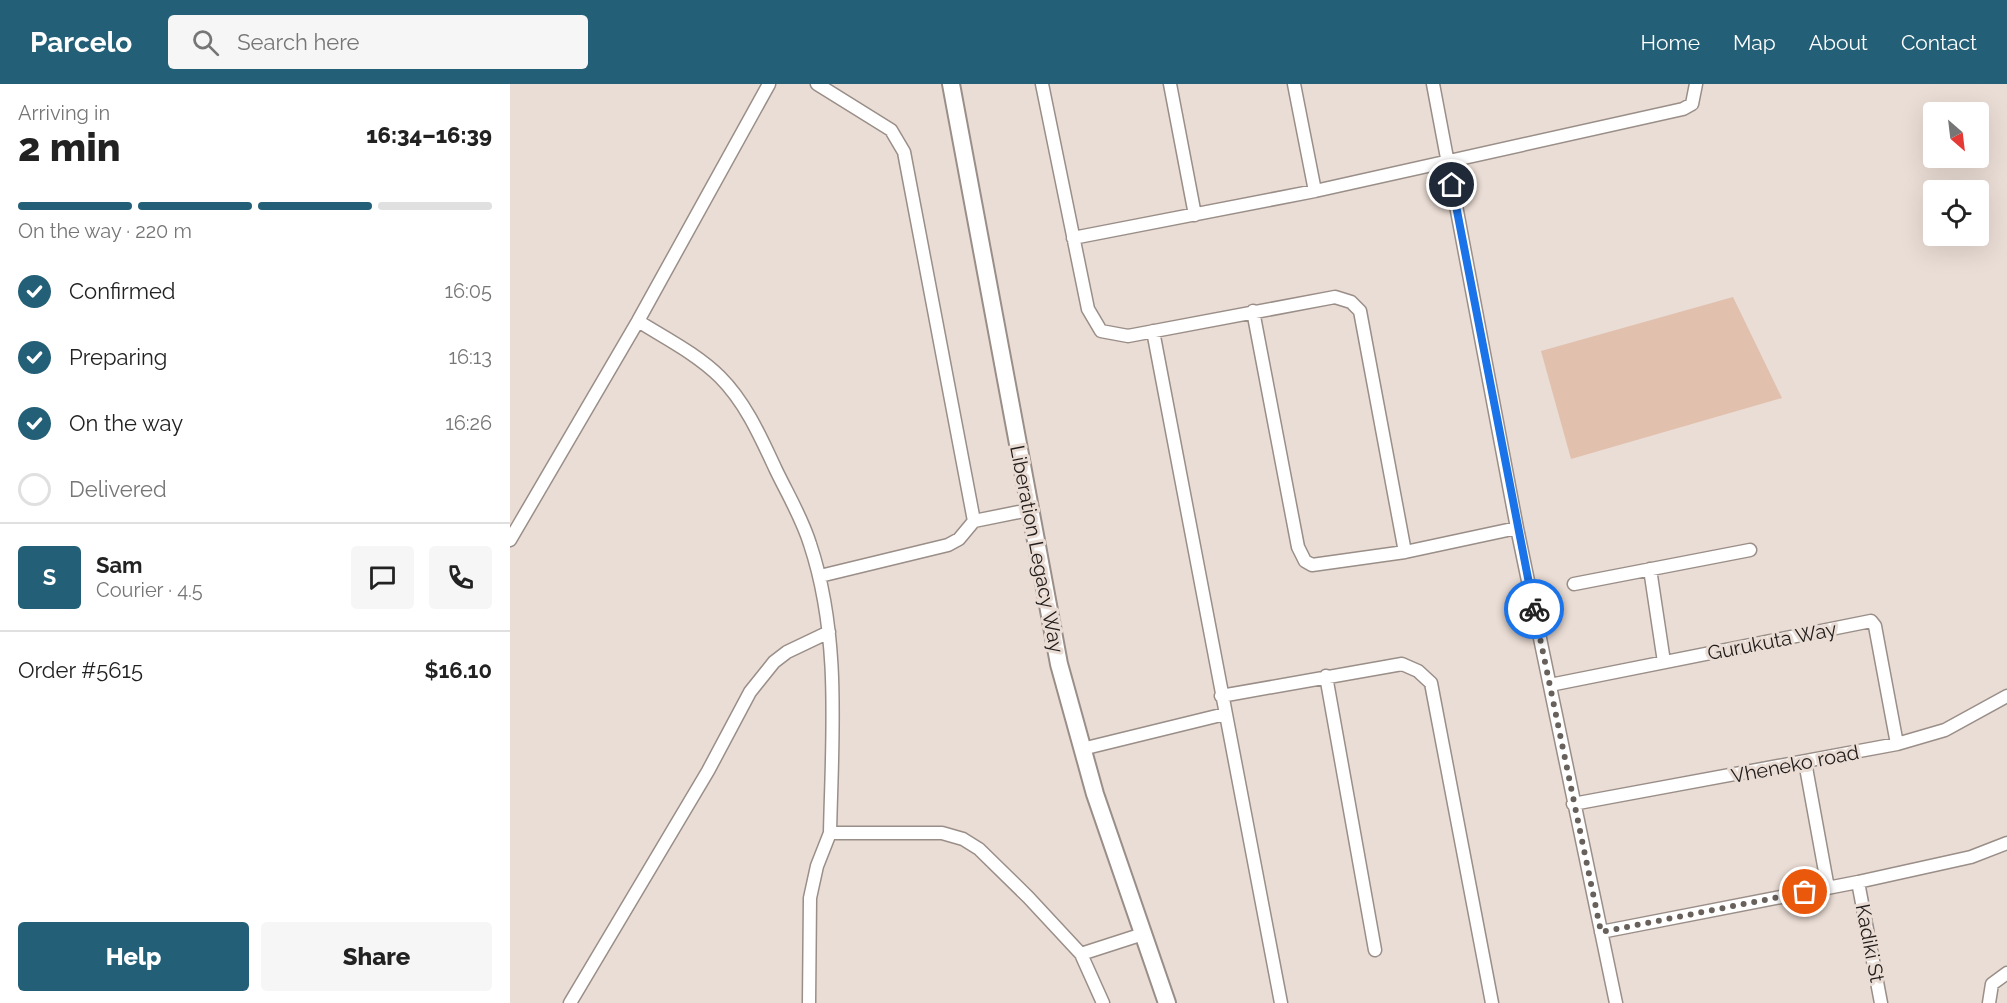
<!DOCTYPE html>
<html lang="en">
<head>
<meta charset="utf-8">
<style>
	:root { --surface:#fff; --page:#f6f6f6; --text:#222; --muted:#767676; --line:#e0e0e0; --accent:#235f77 }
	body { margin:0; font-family:Raleway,sans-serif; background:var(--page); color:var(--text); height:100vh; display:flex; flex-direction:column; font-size:22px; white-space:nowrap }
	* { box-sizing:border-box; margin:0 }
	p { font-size:20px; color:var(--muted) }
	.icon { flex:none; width:33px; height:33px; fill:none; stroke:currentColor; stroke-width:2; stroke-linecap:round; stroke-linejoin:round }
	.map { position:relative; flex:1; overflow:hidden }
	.panel { display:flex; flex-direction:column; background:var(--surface); width:510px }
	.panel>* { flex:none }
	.needle { width:39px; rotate:152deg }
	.tools { position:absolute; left:1413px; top:18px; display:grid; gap:12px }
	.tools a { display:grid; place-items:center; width:66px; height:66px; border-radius:6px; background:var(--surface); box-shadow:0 6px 24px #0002; font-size:30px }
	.pin { position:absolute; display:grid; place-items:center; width:51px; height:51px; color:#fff; margin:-26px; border:3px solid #fff; border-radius:50%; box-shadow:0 2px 6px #0007 }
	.courier { position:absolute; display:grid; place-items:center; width:60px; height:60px; margin:-30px; border:4px solid #1a73e8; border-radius:50%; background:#fff; color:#222; box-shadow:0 2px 8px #0007 }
	.headline em { font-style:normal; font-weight:800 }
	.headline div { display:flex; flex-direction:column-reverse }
	.headline { display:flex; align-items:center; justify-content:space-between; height:102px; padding:0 18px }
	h1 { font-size:39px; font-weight:800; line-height:45px }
	.bar { display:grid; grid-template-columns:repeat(4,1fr); gap:9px 6px; align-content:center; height:72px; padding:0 18px }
	.bar i { height:8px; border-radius:4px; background:var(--line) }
	.bar .active { background:var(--accent) }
	.bar p { grid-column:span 4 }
	.line { display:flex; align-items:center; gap:15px; padding:0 18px; border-top:2px solid var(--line) }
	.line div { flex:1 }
	.round { display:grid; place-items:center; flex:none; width:63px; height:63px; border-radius:6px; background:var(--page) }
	ol { padding:0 18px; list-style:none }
	li { display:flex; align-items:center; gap:18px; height:66px }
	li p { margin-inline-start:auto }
	li .icon { padding:6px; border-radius:50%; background:var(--accent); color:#fff; stroke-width:4 }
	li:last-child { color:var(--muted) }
	li i { width:33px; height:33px; border:3px solid var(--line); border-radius:50% }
	.action { display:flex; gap:12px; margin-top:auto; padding:12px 18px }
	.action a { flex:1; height:69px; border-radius:6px; background:var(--accent); color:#fff; font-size:24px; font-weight:800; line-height:69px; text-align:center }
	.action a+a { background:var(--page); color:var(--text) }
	header { display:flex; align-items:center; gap:36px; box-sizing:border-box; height:84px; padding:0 30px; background:var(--accent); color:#fff }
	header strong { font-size:28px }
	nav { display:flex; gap:33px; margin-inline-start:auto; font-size:21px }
	.search { width:420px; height:54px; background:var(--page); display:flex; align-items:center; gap:15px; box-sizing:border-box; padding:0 21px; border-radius:6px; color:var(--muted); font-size:22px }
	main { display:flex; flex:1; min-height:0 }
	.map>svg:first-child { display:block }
</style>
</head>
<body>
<header>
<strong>Parcelo</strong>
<div class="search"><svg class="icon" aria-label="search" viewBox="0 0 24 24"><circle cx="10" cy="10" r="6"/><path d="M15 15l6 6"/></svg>Search here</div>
<nav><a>Home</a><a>Map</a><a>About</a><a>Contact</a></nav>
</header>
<main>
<section class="panel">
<div class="headline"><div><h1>2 min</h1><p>Arriving in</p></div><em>16:34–16:39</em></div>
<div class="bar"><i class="active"></i><i class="active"></i><i class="active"></i><i></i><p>On the way · 220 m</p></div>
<ol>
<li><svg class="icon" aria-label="check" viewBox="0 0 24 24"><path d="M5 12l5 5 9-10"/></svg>Confirmed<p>16:05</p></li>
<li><svg class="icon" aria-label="check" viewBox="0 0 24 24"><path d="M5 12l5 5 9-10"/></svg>Preparing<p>16:13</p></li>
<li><svg class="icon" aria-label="check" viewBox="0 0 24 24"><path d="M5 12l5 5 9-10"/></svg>On the way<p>16:26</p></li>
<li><i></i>Delivered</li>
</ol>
<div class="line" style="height:108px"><b class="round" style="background:var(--accent);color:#fff">S</b><div><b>Sam</b><p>Courier · 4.5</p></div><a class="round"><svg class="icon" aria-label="chat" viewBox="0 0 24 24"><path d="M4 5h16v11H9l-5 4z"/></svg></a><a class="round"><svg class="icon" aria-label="phone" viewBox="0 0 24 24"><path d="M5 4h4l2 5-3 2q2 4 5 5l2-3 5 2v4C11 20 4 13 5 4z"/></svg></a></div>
<div class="line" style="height:78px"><div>Order #5615</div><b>$16.10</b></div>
<div class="action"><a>Help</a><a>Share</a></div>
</section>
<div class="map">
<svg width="1497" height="919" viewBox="0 0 1497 919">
	<rect width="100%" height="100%" fill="#eaddd5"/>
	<path fill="#e1c0ad" d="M1223 213 1272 314 1061 375 1031 267Z"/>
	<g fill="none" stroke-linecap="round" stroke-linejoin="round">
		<g stroke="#9a8e88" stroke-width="15">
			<path id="minor" d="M307 0 381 46 394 68 464 437 449 455 438 461 310 492
				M532 0 578 225 591 247 618 252 825 213 841 218 850 227 895 468
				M660 0 685 131
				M784 0 805 107
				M923 0 1007 444 1106 919
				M563 154 805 107 1173 25 1182 20 1186 0
				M743 227 788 463 795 477 802 481 895 468 1007 444
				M128 237C155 254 187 270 210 293 236 319 251 354 266 386 278 411 292 434 300 460 331 553 322 653 320 749
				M643 247 771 919
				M464 437 519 426
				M0 456 128 237 259 0
				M1140 485 1154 578
				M1064 500 1240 466
				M816 592 865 866
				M1040 601 1361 537 1365 542 1387 660
				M711 612 892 580 908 587 921 599 982 919
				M572 665 715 630
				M1295 678 1318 804
				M1063 720 1387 660 1435 646 1497 612
				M1348 798 1371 919
				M1091 848 1348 798 1461 773 1497 759
				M571 870 593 919
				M60 919 198 687 240 608 264 578 277 568 319 548
				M299 919 300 814 307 782 320 749H432L453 755 469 765 518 813 571 870 633 850
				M1479 919 1482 900 1497 889"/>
		</g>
		<g stroke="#9a8e88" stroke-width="20">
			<path id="major" d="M441 0 549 580 585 710 657 919"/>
		</g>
		<use href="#minor" stroke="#fff" stroke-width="12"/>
		<use href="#major" stroke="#fff" stroke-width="16"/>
	</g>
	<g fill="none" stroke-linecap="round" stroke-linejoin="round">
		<path stroke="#67605b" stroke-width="6" stroke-dasharray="0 10.8" d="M1024 525 1091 848 1295 808"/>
		<path stroke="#1a73e8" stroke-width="8" d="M942 101 1024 525"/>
	</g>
	<g text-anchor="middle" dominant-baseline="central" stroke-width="6" stroke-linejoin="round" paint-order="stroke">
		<g font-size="20" fill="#211c1a" stroke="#eaddd5">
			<text transform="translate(527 465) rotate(79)">Liberation Legacy Way</text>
			<text transform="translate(1262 557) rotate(-11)">Gurukuta Way</text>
			<text transform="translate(1285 680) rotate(-11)">Vheneko road</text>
			<text transform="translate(1360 859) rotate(79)">Kadiki St</text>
		</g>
	</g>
</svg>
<div class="tools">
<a><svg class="needle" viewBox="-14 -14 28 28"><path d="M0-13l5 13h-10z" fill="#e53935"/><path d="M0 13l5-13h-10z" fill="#767676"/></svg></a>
<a><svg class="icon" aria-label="locate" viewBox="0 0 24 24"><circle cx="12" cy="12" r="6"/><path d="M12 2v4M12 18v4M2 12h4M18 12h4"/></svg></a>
</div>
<div class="pin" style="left:1295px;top:808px;background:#ea580c"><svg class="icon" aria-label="bag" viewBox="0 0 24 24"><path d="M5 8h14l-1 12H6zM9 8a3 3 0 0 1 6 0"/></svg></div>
<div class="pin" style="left:942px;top:101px;background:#1f2937"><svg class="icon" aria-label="home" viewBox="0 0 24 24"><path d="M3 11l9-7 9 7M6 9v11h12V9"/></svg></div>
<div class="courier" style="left:1024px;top:525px"><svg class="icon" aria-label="bike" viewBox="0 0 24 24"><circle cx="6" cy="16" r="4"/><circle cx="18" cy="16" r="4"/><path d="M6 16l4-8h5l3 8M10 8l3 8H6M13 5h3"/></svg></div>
</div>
</main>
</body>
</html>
